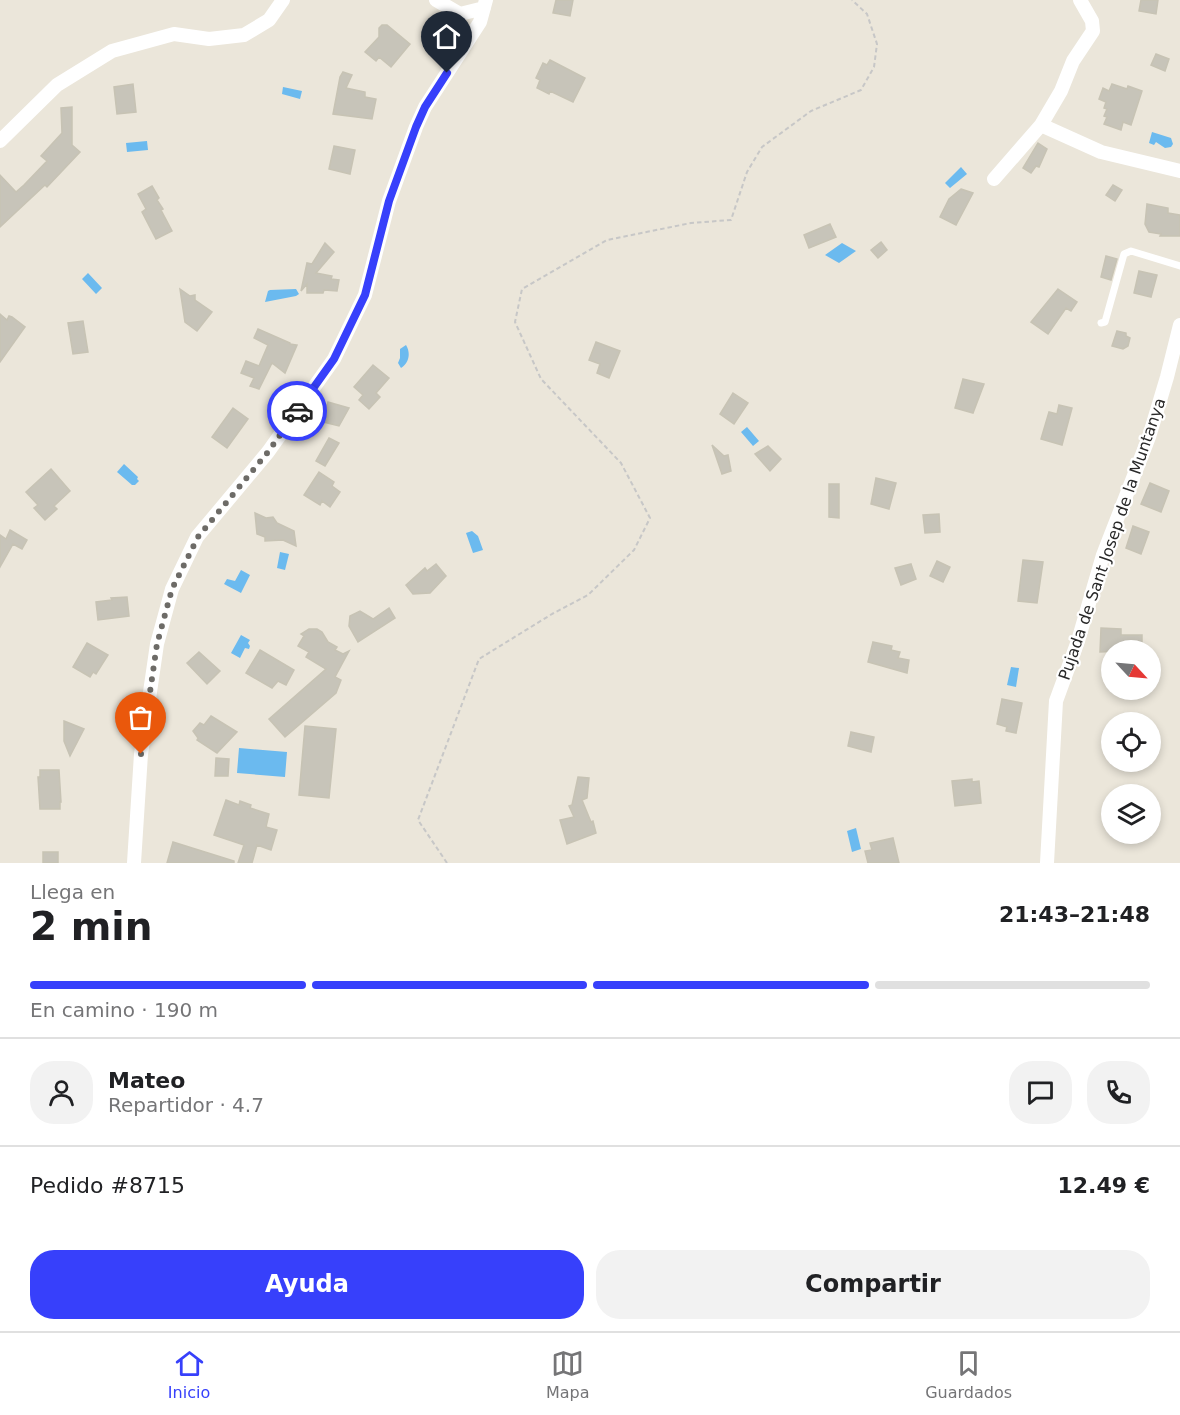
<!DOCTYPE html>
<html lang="es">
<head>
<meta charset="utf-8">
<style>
	:root { --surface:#fff; --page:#f2f2f2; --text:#202124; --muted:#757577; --line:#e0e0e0; --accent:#3740fb }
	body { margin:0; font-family:"DejaVu Sans",sans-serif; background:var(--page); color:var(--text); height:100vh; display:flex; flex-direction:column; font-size:22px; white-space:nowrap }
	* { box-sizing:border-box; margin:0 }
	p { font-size:20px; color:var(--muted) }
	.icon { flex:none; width:33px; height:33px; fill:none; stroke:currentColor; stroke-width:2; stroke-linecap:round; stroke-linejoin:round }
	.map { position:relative; height:863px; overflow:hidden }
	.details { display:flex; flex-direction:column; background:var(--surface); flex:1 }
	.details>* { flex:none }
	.needle { width:39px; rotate:116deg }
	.tools { position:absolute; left:1101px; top:640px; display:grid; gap:12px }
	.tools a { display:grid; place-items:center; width:60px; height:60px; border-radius:50%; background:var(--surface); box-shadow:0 3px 9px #0003; font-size:30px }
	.pin { position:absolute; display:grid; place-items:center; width:51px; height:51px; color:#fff; margin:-62px -26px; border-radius:50% 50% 50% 0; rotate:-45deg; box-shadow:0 0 6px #0007 }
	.pin .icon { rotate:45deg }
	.courier { position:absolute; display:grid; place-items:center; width:60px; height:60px; margin:-30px; border:4px solid #3740fb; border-radius:50%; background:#fff; color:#222; box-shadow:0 2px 8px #0007 }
	.head em { font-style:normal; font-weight:700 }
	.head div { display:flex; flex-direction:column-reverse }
	.head { display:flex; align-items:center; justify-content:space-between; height:102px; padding:0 30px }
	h1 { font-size:39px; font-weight:700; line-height:45px }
	.bar { display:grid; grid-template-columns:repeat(4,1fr); gap:9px 6px; align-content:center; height:72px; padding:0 30px }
	.bar i { height:8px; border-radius:4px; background:var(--line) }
	.bar .active { background:var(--accent) }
	.bar p { grid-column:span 4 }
	.line { display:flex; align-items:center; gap:15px; padding:0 30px; border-top:2px solid var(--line) }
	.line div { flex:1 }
	.round { display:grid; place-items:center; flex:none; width:63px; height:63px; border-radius:24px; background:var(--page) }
	.cta { display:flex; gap:12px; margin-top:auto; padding:12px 30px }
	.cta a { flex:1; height:69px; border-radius:24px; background:var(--accent); color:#fff; font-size:24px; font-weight:700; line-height:69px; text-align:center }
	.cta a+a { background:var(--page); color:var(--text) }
	.tabs { display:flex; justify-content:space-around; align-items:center; height:84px; border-top:2px solid var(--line); background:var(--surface); font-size:16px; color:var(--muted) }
	.tabs a { display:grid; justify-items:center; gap:3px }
	.tabs .active { color:var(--accent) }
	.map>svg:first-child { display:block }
</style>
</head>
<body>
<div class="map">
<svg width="1180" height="863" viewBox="0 0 1180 863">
	<rect width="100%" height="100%" fill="#ebe6da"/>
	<path fill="#6bbaef" d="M283 87 302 91 300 99 282 94Z
		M1152 132 1171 138 1173 144 1171 147 1165 148 1156 142 1154 145 1149 143Z
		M147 141 148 150 127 152 126 143Z
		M961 167 967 174 950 188 945 183Z
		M842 243 856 251 839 263 825 255Z
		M88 273 102 288 96 294 82 279Z
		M296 289 299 294 296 296 265 302 268 291 270 290Z
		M406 345C411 353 409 363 401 368L398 363 400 358V349Z
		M747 427 759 441 753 446 741 432Z
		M124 464 138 477 137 479 139 481 135 485H132L117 472Z
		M472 531 478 536 483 550 473 553 466 533Z
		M280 552 289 554 285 570 277 568Z
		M241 570 250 575 241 593 224 584 227 579 235 581Z
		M241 635 250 640 248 643 250 646 249 649 245 648 240 658 231 653Z
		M1011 667 1019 668 1016 687 1007 685Z
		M239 748 287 752 285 777 237 773Z
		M856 828 861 849 852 852 847 831Z"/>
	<path fill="#c7c4b9" stroke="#c7c3b4" stroke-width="1.5" d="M556 0H573L570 16 553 13Z
		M1141 0H1158L1156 14 1139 11Z
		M382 25H387L410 44 391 67 379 57 376 61 365 52 379 37V28Z
		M1156 54 1169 59 1165 71 1151 65Z
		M550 60 585 78 573 102 550 91 549 94 537 88 540 80 536 78 543 63 547 65Z
		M343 72 352 75 346 88 365 92V97L376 99 372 119 333 114 340 77Z
		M133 84 136 112 117 114 114 87Z
		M1112 84 1127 89 1128 86 1142 91 1131 125 1123 122 1121 130 1104 124 1107 117 1104 116 1107 109 1104 108 1106 102 1099 99 1103 88 1109 91Z
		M72 107V145L80 152 47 187 45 185 0 227V175L16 192 24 185 47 161 41 156 62 133 61 108Z
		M1038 143 1047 149 1039 167 1036 166 1031 173 1023 168Z
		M334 146 355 150 350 174 329 169Z
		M1113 185 1122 190 1115 201 1106 195Z
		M152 186 159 198 157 200 163 209 161 210 172 231 156 239 142 212 146 209 138 194Z
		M961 189 973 193 956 225 940 217 949 199Z
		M1147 204 1168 208V213L1180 215V236H1160L1161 234 1149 232 1145 224Z
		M830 224 836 237 809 248 804 235Z
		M881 242 887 250 878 258 871 250Z
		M325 243 334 252 316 273 332 276 331 279 339 280 337 291 324 290 323 293H307V284L301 291 307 263 312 264Z
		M1106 256 1117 259 1111 280 1101 277Z
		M1139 271 1157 275 1151 297 1134 293Z
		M180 289 190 296 195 295V300L212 312 197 331 185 322Z
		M1058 289 1077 302 1071 311 1066 308 1048 334 1031 322Z
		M0 314 7 320 9 316 12 317 25 327 0 362Z
		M83 321 88 352 73 354 68 323Z
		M258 329 290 343V344L297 345 285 373 272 363 259 389 250 386 254 378 241 373 246 361 259 366 268 345 254 338Z
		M1117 331 1126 333V336L1130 338 1128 346 1123 349 1112 346Z
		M596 342 620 351 609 378 597 373 600 364 589 360Z
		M373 365 389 378 376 393 380 397 369 409 359 400 363 395 354 387Z
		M963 379 984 384 973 413 955 408Z
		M733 393 748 403 734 424 720 414Z
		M328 402 349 408 339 426 323 422Z
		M1059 405 1072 408 1062 445 1041 439 1049 412 1057 414Z
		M233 408 248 419 227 448 212 437Z
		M329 438 339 443 325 466 316 461Z
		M712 445 724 456 728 455 731 471 722 474Z
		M768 446 781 459 770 471 755 454Z
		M51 469 70 491 54 506 57 509 45 520 34 508 38 505 26 492Z
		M319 472 334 482 332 486 340 492 330 507 322 501 320 505 304 495Z
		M876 478 896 483 889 509 871 504Z
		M1150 483 1169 491 1161 512 1141 504Z
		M829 484H839V518L829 517Z
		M255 513 266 518 273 517 277 523 294 531 296 546 283 540 265 541V537L257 534Z
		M939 514 940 532 925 533 923 515Z
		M1133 526 1149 532 1141 554 1126 548Z
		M10 530 27 540 22 549 13 544 0 567V535L6 539Z
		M1023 560 1043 562 1037 603 1018 601Z
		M937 561 950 567 943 582 930 576Z
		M436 564 446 576 430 593 413 594 406 585 425 568 427 571Z
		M911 564 916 579 901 585 895 568Z
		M127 597 129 616 98 620 96 602 112 600 111 598Z
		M389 608 395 618 358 642 349 626 350 616 360 611 373 619Z
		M1101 628 1121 629V635H1142V644L1121 645V651L1100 652Z
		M309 629H317L322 632 328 642 337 647 335 650 343 654 349 651 335 677 341 680 336 693 285 737 269 719 326 669 306 657 309 652 298 646 304 636 301 634Z
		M873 642 892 646 891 650 900 652 898 658 909 660 907 673 868 662Z
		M87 643 108 655 96 674 93 672 90 677 73 667Z
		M260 650 294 670 286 685 278 681 272 688 246 673Z
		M199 652 220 671 207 684 187 663Z
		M1002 699 1022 703 1016 733 1006 731 1007 727 997 724Z
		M211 716 237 732 217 753 197 740 198 738 193 731 200 723 204 725Z
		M64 721 84 729 70 756 64 741Z
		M305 726 336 729 329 798 299 795Z
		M851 732 874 737 871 752 848 746Z
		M216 758 229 759 228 776H215Z
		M40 770H59L61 802H60V809H40L38 777H40Z
		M578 777 589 778 587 798 582 800 591 822 593 821 596 833 567 844 560 820 574 817 569 806 572 805Z
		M972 779V782L979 781 981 803 955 806 952 781Z
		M226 800 239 805 240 801 251 805 250 808 269 814 266 827 277 830 271 850 257 845 252 863H238L244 845 214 835Z
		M893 838 899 863H868L865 851 872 850 870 843Z
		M173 842 234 861V863H167Z
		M43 852H58V863H43Z"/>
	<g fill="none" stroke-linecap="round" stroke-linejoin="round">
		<path stroke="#c7c7c7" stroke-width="2" stroke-dasharray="4.5 3" stroke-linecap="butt" d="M447 863 418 820 479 659 552 614 588 595 634 550 650 518 621 463 541 379 515 322 522 289 607 240 691 223 731 220 747 172 762 147 811 111 861 90 874 67 877 44 867 14 852 0"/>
		<path stroke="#fff" stroke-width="7" d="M1101 323 1105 322 1124 254 1131 251 1180 266"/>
		<path stroke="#fff" stroke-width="14" d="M436 0 460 14 484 8
			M1041 125 1101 152 1180 171
			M0 141 57 85 112 51 174 34 209 39 244 35 269 20 283 0
			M994 179 1041 125 1061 91 1073 61 1093 31 1092 21 1080 0
			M134 863 141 754 157 644 172 589 197 537 268 452 334 359 365 295 389 201 416 127 425 107 480 22 486 0
			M1047 863 1056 701 1078 641 1103 555 1149 437 1167 377 1180 325"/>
	</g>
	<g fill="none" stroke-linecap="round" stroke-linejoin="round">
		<path stroke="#6d6b67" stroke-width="6" stroke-dasharray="0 10.8" d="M141 754 157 644 172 589 198 537 268 452 297 411"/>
		<path stroke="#3740fb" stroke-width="8" d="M297 411 334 359 365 295 389 201 416 127 425 107 447 73"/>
	</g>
	<g text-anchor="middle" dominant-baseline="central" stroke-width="4.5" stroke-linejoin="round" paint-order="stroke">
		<g font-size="16" fill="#292929" stroke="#fff">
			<text transform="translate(1112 539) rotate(-71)">Pujada de Sant Josep de la Muntanya</text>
		</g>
	</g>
</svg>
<div class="tools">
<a><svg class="needle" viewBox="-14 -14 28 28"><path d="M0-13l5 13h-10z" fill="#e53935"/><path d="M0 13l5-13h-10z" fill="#757577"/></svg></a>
<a><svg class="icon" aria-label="locate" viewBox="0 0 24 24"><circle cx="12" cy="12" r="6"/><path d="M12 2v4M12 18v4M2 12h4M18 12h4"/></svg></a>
<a><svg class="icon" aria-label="layers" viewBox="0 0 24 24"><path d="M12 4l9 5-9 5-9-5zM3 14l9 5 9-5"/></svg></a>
</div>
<div class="pin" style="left:141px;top:754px;background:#ea580c"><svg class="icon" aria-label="bag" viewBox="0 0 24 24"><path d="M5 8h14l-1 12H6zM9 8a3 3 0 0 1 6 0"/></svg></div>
<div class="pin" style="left:447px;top:73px;background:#1f2937"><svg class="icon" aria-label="home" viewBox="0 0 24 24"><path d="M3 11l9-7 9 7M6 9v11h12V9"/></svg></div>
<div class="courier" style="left:297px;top:411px"><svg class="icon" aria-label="car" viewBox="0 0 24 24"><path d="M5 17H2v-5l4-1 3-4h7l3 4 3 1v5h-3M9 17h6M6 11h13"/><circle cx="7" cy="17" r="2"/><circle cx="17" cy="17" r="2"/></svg></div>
</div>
<section class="details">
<div class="head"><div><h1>2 min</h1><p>Llega en</p></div><em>21:43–21:48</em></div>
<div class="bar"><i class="active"></i><i class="active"></i><i class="active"></i><i></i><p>En camino · 190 m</p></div>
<div class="line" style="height:108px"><a class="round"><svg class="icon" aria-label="person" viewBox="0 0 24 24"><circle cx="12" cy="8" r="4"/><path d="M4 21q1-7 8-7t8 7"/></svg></a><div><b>Mateo</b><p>Repartidor · 4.7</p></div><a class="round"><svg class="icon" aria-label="chat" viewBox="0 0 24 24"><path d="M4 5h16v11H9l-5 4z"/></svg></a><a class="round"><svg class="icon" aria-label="phone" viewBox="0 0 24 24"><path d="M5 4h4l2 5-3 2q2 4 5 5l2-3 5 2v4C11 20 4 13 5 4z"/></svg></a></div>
<div class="line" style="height:78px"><div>Pedido #8715</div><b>12.49 €</b></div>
<div class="cta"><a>Ayuda</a><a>Compartir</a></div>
</section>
<nav class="tabs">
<a class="active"><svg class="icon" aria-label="home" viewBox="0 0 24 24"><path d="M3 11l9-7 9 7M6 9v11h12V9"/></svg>Inicio</a>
<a><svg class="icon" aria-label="map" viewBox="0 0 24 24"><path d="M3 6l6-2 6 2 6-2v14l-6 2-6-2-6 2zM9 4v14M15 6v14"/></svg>Mapa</a>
<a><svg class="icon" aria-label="saved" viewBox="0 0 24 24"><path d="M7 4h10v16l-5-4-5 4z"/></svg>Guardados</a>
</nav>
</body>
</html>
